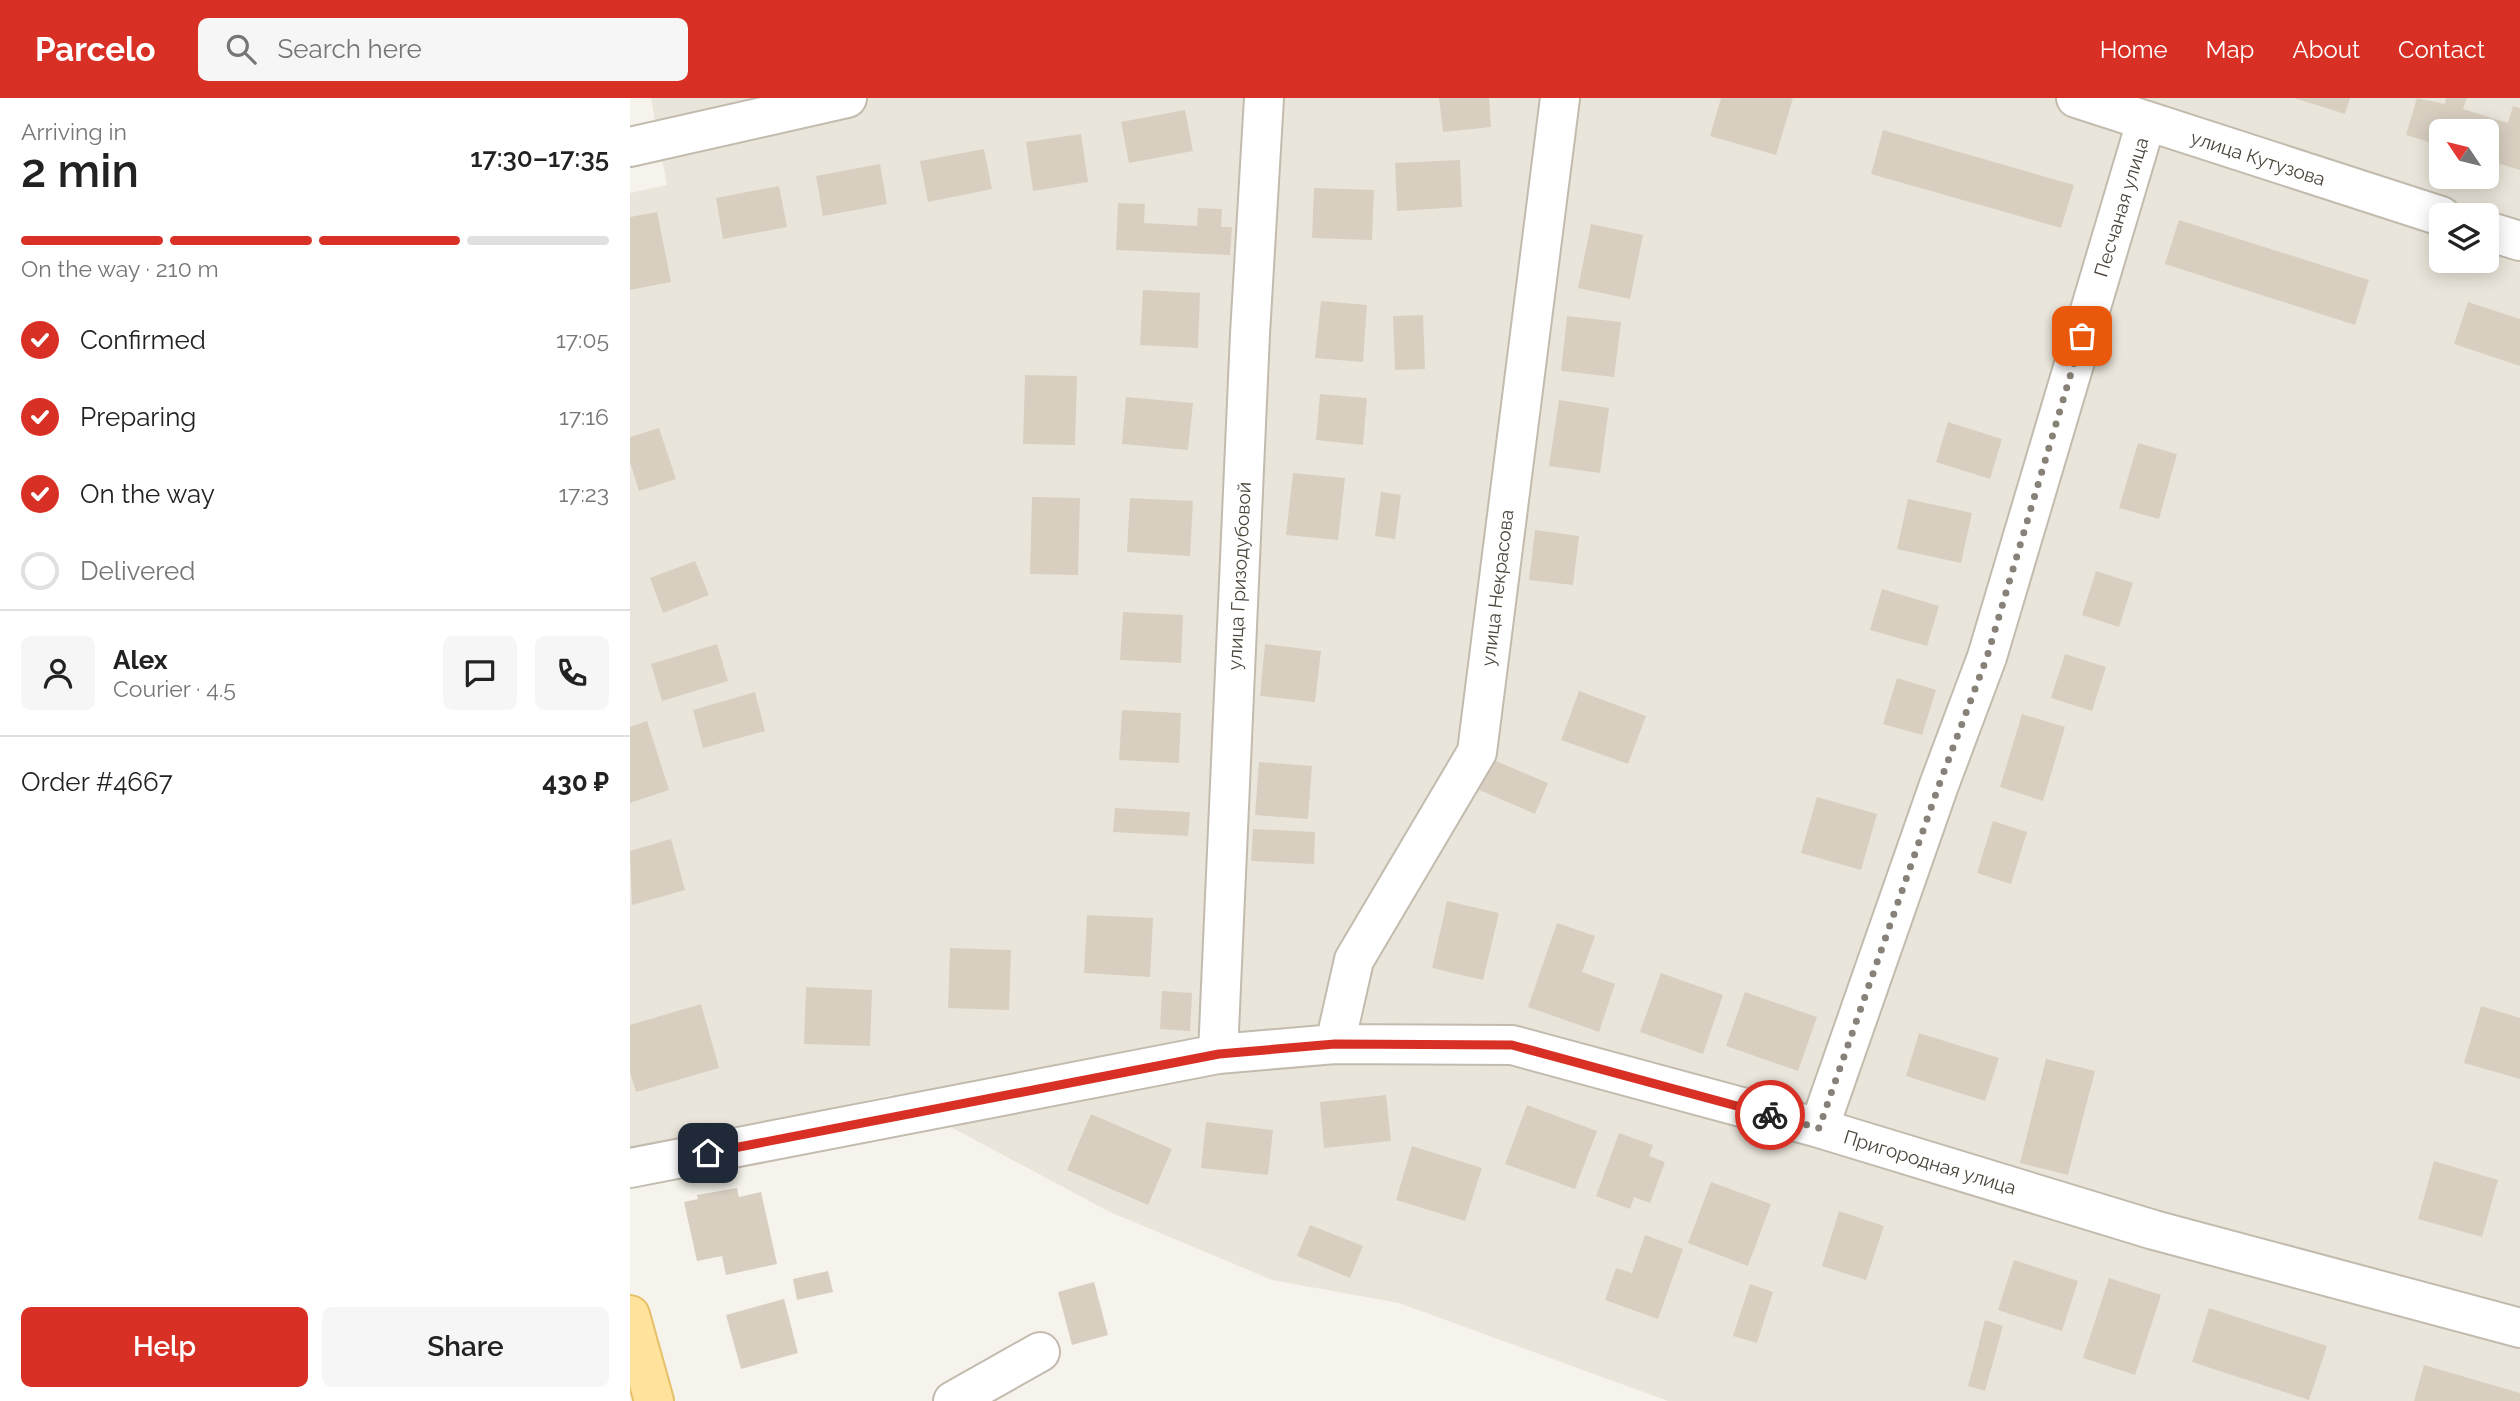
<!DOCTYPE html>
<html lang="en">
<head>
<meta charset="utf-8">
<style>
	:root { --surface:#fff; --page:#f6f6f6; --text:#222; --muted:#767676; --line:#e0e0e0; --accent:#d93025 }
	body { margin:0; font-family:Raleway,sans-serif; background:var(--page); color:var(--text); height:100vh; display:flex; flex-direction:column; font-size:26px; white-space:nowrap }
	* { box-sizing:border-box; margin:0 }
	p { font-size:23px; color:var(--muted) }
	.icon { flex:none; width:38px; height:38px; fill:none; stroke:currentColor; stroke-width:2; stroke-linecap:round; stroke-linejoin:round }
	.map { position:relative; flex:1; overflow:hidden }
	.side { display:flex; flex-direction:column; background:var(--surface); width:630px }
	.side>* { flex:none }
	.needle { width:46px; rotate:305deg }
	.controls { position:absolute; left:1799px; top:21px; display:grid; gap:14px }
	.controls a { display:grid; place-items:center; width:70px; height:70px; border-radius:10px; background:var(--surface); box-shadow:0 4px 18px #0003; font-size:35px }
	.pin { position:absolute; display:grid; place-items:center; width:60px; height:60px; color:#fff; margin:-30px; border-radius:14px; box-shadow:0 4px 10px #0006 }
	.courier { position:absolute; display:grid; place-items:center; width:70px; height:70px; margin:-35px; border:5px solid #d93025; border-radius:50%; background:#fff; color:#222; box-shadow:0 2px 9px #0007 }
	.overview em { font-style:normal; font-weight:600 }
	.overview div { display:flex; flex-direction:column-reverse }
	.overview { display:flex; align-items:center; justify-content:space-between; height:119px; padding:0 21px }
	h1 { font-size:46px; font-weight:600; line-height:52px }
	.bar { display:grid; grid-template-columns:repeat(4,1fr); gap:10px 7px; align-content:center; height:84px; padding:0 21px }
	.bar i { height:9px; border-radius:5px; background:var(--line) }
	.bar .current { background:var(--accent) }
	.bar p { grid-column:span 4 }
	.line { display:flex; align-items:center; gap:18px; padding:0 21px; border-top:2px solid var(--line) }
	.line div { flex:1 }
	.round { display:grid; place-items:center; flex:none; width:74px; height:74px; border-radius:10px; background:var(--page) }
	ol { padding:0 21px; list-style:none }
	li { display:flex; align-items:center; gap:21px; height:77px }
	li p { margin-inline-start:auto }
	li .icon { padding:7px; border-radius:50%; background:var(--accent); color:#fff; stroke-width:4 }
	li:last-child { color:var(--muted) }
	li i { width:38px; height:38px; border:4px solid var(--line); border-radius:50% }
	.button { display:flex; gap:14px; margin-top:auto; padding:14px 21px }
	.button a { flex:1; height:80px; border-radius:10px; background:var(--accent); color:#fff; font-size:28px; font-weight:600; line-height:80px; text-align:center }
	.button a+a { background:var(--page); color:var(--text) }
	header { display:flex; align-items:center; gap:42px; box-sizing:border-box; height:98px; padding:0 35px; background:var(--accent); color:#fff }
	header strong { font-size:33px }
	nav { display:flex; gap:38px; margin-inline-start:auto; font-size:24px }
	.search { width:490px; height:63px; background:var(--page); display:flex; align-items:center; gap:18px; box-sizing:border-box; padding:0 24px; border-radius:10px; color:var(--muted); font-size:26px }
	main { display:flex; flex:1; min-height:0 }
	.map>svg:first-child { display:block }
</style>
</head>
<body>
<header>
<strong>Parcelo</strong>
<div class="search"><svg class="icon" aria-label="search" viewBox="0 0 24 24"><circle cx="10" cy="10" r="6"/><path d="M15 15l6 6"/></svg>Search here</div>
<nav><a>Home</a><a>Map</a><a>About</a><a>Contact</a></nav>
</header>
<main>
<section class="side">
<div class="overview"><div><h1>2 min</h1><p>Arriving in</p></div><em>17:30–17:35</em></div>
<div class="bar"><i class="current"></i><i class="current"></i><i class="current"></i><i></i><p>On the way · 210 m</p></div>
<ol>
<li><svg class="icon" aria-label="check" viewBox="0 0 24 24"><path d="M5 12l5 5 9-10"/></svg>Confirmed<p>17:05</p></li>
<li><svg class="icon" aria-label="check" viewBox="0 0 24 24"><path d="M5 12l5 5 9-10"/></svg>Preparing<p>17:16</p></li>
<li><svg class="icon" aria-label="check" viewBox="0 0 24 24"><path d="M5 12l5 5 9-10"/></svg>On the way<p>17:23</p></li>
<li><i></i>Delivered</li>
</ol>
<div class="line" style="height:126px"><a class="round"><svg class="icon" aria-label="person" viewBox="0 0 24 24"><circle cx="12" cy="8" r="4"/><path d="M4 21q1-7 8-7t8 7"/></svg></a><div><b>Alex</b><p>Courier · 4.5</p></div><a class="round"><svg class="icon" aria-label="chat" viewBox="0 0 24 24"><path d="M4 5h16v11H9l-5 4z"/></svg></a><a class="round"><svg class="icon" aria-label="phone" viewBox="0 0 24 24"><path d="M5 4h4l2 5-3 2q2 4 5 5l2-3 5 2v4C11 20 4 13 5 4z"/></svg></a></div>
<div class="line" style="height:91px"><div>Order #4667</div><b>430 ₽</b></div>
<div class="button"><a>Help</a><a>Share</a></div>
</section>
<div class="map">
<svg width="1890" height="1303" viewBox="0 0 1890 1303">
	<rect width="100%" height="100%" fill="#f6f3ec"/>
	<path fill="#eae5da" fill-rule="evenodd" d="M21 0H1890V1303H1038L769 1205 642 1182 478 1113 261 997 0 1055V95L37 87ZM1811 33H1857V79H1811ZM1811 117H1857V163H1811Z"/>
	<path fill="#d8cfc1" d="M809 0H859L861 29 813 34Z
		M1091 0H1163L1146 57 1080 38Z
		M1664 0H1720L1715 16Z
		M1787 0 1815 6 1816 0H1837L1833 11 1878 25 1883 8 1890 10V72L1857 62V33H1811V48L1776 37Z
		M555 12 563 53 499 65 491 24Z
		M1253 32 1444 87 1431 130 1241 76Z
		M451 36 458 84 403 93 396 44Z
		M354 51 362 91 298 104 290 63Z
		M830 62 832 109 767 113 765 65Z
		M250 66 257 106 193 118 186 78Z
		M149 88 157 129 93 141 86 100Z
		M684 90 744 92 742 142 682 140Z
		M488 105 515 106 514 125 567 128 568 110 592 111 591 129H602L600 157 486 152Z
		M27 114 41 184 0 192V119Z
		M1549 122 1739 182 1725 227 1535 166Z
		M961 126 1013 137 1000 201 948 190Z
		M513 192 570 195 568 250 510 247Z
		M691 203 737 207 733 264 685 260Z
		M1838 204 1890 221V268L1824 246Z
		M793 217 795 271 765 272 763 218Z
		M937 218 991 224 984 279 931 273Z
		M395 277 447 278 445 347 393 346Z
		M690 296 737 300 733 347 686 342Z
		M496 299 563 305 558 352 492 346Z
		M929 302 979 310 970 375 919 368Z
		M1318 324 1372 341 1360 381 1306 364Z
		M29 330 46 381 9 393 0 364V339Z
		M1508 345 1547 356 1529 421 1489 410Z
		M663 375 715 380 708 442 656 437Z
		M751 394 771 397 765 441 745 438Z
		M402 399 450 400 448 477 400 476Z
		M500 400 563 403 560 458 497 454Z
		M1278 401 1342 415 1331 465 1267 451Z
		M905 432 949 438 943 487 899 482Z
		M65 463 79 497 33 515 20 480Z
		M1466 473 1503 485 1489 529 1452 517Z
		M1252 491 1309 508 1297 548 1240 532Z
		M493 514 553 517 551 565 490 562Z
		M87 546 98 583 32 603 21 566Z
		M635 546 691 553 685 604 630 598Z
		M1435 556 1476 569 1462 613 1421 600Z
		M1267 580 1306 592 1292 637 1253 626Z
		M949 593 1016 618 998 666 931 642Z
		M125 594 135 633 73 650 63 612Z
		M492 612 551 615 549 665 489 662Z
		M1392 616 1435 629 1413 703 1370 689Z
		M17 623 39 692 0 705V629Z
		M861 661 918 685 905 716 847 691Z
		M629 664 682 668 678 721 625 717Z
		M1187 699 1247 716 1231 772 1171 755Z
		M485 710 560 714 558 738 483 734Z
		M1363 723 1397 734 1381 786 1347 775Z
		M623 731 685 734 684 766 621 763Z
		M41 741 55 792 2 807 0 753Z
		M817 803 869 815 853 882 802 870Z
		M457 817 523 820 520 879 454 875Z
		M927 825 965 838 952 874 985 886 969 934 898 909Z
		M320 850 381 852 379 912 318 910Z
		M1031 875 1093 897 1073 956 1010 934Z
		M176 889 242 892 240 948 174 946Z
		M532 893 562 895 560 933 530 931Z
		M1115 894 1187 919 1168 973 1096 948Z
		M71 906 89 970 6 994 0 974V927Z
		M1851 908 1890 920V981L1834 965Z
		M1289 935 1369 960 1355 1003 1276 978Z
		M1416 961 1465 973 1438 1077 1390 1065Z
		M756 997 761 1043 694 1050 690 1004Z
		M897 1007 967 1033 945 1091 875 1066Z
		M461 1016 542 1051 518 1107 437 1072Z
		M576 1024 643 1032 638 1077 571 1070Z
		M989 1035 1023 1047 1019 1058 1035 1064 1020 1105 1004 1099 1000 1111 966 1098Z
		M782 1048 852 1070 835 1123 766 1102Z
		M1804 1063 1868 1082 1852 1139 1788 1121Z
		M1081 1084 1141 1106 1118 1168 1058 1145Z
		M107 1090 109 1099 131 1094 147 1166 96 1177 92 1158 67 1163 54 1104 68 1101 67 1097Z
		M1209 1113 1254 1128 1236 1182 1192 1168Z
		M680 1127 733 1148 720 1180 667 1158Z
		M1015 1137 1053 1151 1028 1221 975 1202 986 1170 1002 1175Z
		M1384 1162 1448 1183 1432 1233 1368 1212Z
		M198 1173 203 1194 167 1202 163 1181Z
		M1479 1180 1531 1197 1505 1277 1453 1260Z
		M464 1184 478 1237 442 1247 428 1194Z
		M1120 1186 1143 1194 1127 1245 1103 1238Z
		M154 1201 168 1255 111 1271 96 1217Z
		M1579 1210 1697 1248 1679 1302 1562 1264Z
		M1355 1222 1373 1228 1355 1293 1338 1288Z
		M1794 1267 1890 1295V1303H1784Z"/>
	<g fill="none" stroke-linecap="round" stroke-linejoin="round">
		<g stroke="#c2bbae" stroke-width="42">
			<path id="minor" d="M1446 0 1811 118
				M0 49 217 0
				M1857 133 1890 143
				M705 946 724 862 847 654 930 0
				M588 956 620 236 634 0
				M1189 1030 1309 687 1357 559 1516 24
				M0 1070 588 956 705 946 882 947 1189 1030 1524 1132 1890 1230
				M323 1303 410 1254"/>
		</g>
		<g stroke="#e6c16a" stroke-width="42">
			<path id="major" d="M0 1217 24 1303"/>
		</g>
		<use href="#minor" stroke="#fff" stroke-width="38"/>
		<use href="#major" stroke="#ffe39c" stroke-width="38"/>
	</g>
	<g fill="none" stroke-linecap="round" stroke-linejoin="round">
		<path stroke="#878178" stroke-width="7" stroke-dasharray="0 12.6" d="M1140 1017 1189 1030 1309 687 1357 559 1452 238"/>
		<path stroke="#d93025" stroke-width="9" d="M78 1055 589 956 705 946 882 947 1140 1017"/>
	</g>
	<g text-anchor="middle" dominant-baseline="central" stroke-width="7" stroke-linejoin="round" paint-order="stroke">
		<g font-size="19" fill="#4b4439" stroke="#fff">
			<text transform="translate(1628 60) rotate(18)">улица Кутузова</text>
			<text transform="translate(1491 109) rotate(-73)">Песчаная улица</text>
			<text transform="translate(609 478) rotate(-87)">улица Гризодубовой</text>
			<text transform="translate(867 490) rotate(-83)">улица Некрасова</text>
			<text transform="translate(1300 1064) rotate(17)">Пригородная улица</text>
		</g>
	</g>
</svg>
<div class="controls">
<a><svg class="needle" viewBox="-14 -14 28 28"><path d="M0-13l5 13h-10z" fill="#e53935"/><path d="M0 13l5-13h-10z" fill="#767676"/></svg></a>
<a><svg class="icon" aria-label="layers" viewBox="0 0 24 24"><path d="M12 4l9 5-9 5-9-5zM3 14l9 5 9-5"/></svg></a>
</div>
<div class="pin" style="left:1452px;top:238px;background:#ea580c"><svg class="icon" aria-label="bag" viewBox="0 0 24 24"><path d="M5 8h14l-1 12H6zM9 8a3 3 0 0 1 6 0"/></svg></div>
<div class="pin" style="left:78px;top:1055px;background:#1f2937"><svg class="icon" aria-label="home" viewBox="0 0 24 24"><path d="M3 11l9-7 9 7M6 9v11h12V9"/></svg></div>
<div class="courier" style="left:1140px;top:1017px"><svg class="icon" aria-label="bike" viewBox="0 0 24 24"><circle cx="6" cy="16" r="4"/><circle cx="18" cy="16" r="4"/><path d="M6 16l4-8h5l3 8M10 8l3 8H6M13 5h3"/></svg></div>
</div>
</main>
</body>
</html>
